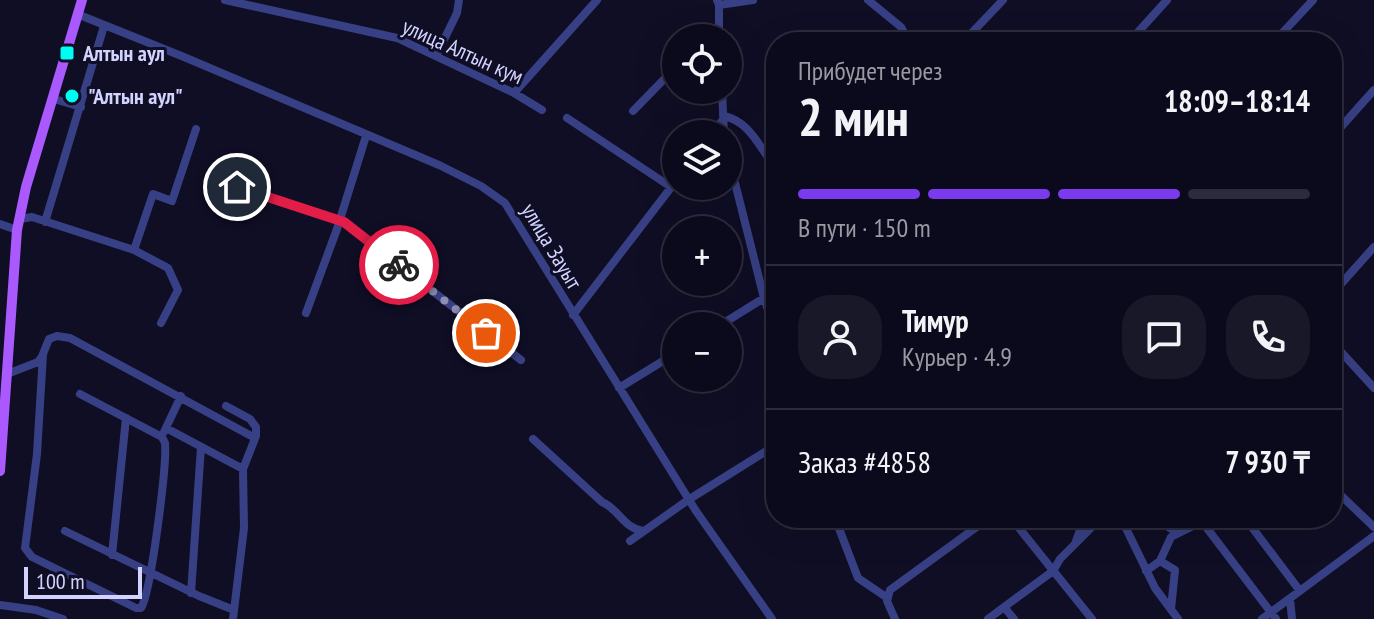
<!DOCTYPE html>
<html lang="ru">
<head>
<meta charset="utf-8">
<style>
	:root { --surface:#0b0a1c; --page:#191829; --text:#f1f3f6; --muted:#9a9aa3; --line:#2b2b3b; --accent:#7c3aed }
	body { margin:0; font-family:"PT Sans Narrow",sans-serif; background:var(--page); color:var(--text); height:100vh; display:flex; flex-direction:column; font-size:30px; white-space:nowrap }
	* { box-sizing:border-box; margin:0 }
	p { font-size:26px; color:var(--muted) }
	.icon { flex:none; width:44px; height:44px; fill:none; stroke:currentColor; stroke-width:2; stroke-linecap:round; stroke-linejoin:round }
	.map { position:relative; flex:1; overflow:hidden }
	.details { position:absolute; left:766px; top:32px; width:576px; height:496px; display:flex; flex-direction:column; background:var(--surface); border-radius:32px; box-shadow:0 8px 32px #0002,0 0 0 2px var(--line) }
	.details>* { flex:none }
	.buttons { position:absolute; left:662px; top:24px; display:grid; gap:16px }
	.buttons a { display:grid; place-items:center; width:80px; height:80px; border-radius:50%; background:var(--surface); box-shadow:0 8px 32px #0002,0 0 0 2px var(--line); font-size:40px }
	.scale { position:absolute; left:24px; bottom:20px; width:118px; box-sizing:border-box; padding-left:8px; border:4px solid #d2d3ff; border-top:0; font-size:22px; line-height:28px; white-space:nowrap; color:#d2d3ff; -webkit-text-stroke:6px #0f0e25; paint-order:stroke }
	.pin { position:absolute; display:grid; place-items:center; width:68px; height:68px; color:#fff; margin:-34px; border:4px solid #fff; border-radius:50%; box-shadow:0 2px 8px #0007 }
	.courier { position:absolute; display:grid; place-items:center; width:80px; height:80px; margin:-40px; border:6px solid #e11d48; border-radius:50%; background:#fff; color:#222; box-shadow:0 2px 10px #0007 }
	.overview em { font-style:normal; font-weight:800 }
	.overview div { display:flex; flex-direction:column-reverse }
	.overview { display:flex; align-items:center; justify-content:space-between; height:136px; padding:0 32px }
	h1 { font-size:52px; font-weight:800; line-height:60px }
	.bar { display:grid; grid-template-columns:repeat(4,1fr); gap:12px 8px; align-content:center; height:96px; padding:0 32px }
	.bar i { height:10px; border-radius:6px; background:var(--line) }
	.bar .on { background:var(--accent) }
	.bar p { grid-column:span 4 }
	.line { display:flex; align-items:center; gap:20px; padding:0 32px; border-top:2px solid var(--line) }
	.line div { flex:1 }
	.round { display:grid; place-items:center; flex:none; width:84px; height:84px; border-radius:32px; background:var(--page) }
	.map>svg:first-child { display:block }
</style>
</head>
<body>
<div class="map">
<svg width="1374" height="619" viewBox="0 0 1374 619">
	<rect width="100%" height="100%" fill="#0f0e25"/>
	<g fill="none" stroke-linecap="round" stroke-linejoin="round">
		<path stroke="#384085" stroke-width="8" d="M225 0 397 38 514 93 542 110
			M717 0 719 5V38
			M868 0 901 27 909 42
			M719 5 753 0
			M77 14 184 57 439 165 481 186 505 203 696 511 772 619
			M706 38 718 29
			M959 42 965 40 1003 0
			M1129 42 1167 0
			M1274 42 1313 0
			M436 56 457 13 459 0
			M722 90 724 134
			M514 93 597 0
			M54 99 81 107
			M633 111 676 67
			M724 116C748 121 758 144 772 163
			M567 118 671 187
			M712 134 721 122
			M1332 137 1374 90
			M728 155 764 298 776 333
			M237 187 344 222 521 360
			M20 219 32 217 134 250 168 268 178 290 161 323
			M45 222 104 26
			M0 224 17 230
			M134 250 153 194 172 201 196 129
			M1332 294 1374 247
			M306 313 337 229 366 136
			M573 315 676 181
			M719 326 764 298
			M1332 342 1374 388
			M7 374 38 362 43 355
			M619 388 676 353
			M80 394 162 437 165 443C167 465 151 593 141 608H136L32 557 25 548 37 454 43 354 49 339 57 336 70 338 255 438
			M226 406 250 419 256 427V436L243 469 244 528 233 619
			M166 428 243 469
			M164 432 181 396
			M533 439 602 502C619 509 623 528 643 531
			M1332 474 1338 469
			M1332 487 1374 527
			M835 518 858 578 886 597
			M1011 518 1092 619
			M1121 518 1155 588 1178 619
			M1154 518 1176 532
			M1245 518 1300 591
			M1200 519 1276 619
			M65 531 199 596 234 610
			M630 541 688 500 776 445
			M1075 544 1084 518
			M112 555 126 418
			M1160 561 1175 570 1171 609
			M1146 571 1160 561 1171 537 1193 526 1201 518
			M191 593 201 447
			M1290 599 1292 619
			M0 605 36 610 63 619
			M1004 607 1014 619
			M895 619 887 601 890 590 989 518
			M988 619 1053 571 1060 559 1093 526 1098 518
			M1262 619 1374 536"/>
		<path stroke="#aa59ff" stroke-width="10" d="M0 471 17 230 26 187 82 0"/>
	</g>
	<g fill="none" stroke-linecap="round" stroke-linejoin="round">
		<path stroke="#8e8eb3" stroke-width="8" stroke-dasharray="0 14.4" d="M399 265 486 333"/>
		<path stroke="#e11d48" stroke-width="10" d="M237 187 344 222 399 265"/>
	</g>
	<g fill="#00fdf3" stroke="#0f0e25" stroke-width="3">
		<rect x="59" y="45" width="16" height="16" rx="4"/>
		<circle cx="72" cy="96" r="8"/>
	</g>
	<g text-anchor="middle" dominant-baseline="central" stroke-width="6" stroke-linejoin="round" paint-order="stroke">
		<g font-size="22" fill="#d2d3ff" stroke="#0f0e25">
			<text transform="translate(463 51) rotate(24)">улица Алтын кум</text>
			<text transform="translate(552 246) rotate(59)">улица Зауыт</text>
		</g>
		<g font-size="22" font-weight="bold" fill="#d2d3ff" stroke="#0f0e25" text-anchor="start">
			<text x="83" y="53">Алтын аул</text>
			<text x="88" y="96">"Алтын аул"</text>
		</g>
	</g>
</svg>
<div class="buttons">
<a><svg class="icon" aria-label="locate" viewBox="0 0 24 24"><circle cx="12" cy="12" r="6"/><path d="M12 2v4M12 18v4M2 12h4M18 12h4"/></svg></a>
<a><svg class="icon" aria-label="layers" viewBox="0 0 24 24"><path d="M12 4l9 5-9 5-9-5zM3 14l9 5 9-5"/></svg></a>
<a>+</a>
<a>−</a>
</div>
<div class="scale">100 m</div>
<div class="pin" style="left:486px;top:333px;background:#ea580c"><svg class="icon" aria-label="bag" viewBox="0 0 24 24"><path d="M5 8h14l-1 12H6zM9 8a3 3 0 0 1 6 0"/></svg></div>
<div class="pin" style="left:237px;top:187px;background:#1f2937"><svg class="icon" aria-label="home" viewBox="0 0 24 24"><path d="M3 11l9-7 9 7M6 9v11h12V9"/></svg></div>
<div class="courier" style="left:399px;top:265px"><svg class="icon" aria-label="bike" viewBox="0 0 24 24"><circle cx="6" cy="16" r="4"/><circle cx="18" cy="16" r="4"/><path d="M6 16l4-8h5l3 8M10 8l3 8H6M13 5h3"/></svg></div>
<section class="details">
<div class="overview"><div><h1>2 мин</h1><p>Прибудет через</p></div><em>18:09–18:14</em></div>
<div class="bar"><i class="on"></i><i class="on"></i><i class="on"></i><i></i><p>В пути · 150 m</p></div>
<div class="line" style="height:144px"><a class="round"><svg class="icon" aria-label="person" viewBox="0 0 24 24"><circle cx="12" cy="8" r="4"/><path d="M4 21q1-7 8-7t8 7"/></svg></a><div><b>Тимур</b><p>Курьер · 4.9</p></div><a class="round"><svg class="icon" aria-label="chat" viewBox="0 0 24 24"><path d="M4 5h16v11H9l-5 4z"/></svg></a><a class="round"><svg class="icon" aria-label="phone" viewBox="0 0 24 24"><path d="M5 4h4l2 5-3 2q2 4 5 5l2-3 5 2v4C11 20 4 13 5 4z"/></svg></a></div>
<div class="line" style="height:104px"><div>Заказ #4858</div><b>7 930 ₸</b></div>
</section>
</div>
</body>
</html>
